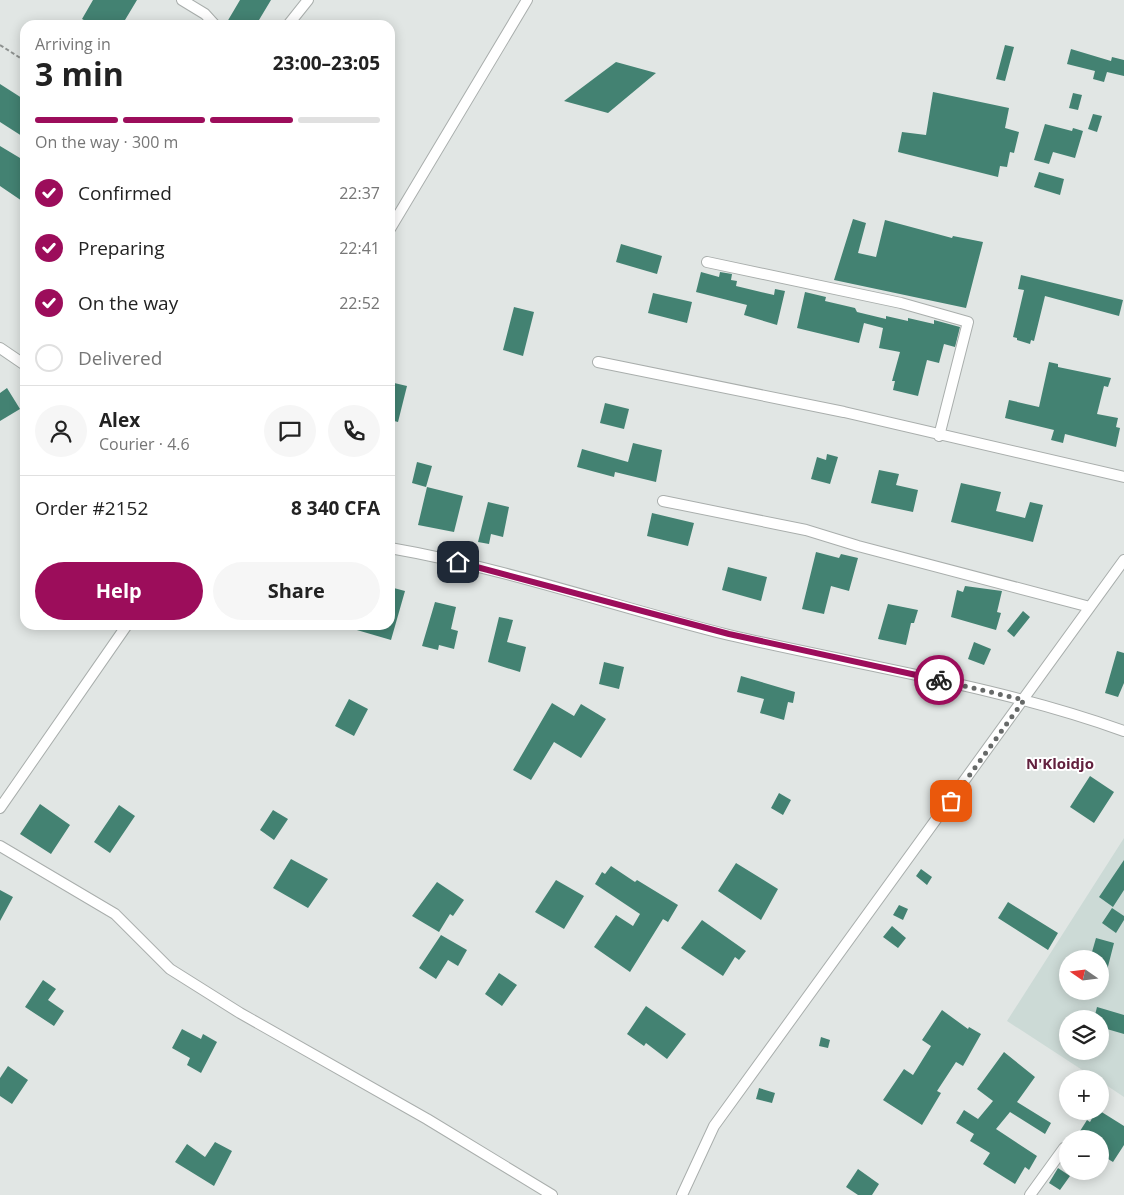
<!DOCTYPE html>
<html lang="en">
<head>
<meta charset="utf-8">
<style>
	:root { --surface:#fff; --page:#f6f6f6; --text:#222; --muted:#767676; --line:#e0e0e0; --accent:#9c0d5b }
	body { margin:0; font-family:"Open Sans",sans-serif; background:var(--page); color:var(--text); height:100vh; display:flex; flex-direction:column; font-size:19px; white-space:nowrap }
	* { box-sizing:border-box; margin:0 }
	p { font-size:16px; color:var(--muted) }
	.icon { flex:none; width:28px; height:28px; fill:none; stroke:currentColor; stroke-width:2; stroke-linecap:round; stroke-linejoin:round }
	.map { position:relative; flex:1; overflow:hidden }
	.side { position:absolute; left:20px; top:20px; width:375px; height:610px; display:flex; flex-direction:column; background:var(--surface); border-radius:15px; box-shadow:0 2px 12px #0003 }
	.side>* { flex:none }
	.needle { width:32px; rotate:284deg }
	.controls { position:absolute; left:1059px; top:950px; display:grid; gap:10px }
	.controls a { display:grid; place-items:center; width:50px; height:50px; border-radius:50%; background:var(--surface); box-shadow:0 2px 12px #0003; font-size:25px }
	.pin { position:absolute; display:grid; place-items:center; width:42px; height:42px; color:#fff; margin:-21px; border-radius:10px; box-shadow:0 2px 8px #0006 }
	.courier { position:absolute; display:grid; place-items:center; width:50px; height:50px; margin:-25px; border:4px solid #9c0d5b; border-radius:50%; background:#fff; color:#222; box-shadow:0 1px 6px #0007 }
	.overview em { font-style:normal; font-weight:700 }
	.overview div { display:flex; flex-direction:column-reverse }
	.overview { display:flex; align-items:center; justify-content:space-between; height:85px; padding:0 15px }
	h1 { font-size:32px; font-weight:700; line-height:38px }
	.bar { display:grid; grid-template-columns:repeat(4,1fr); gap:8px 5px; align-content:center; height:60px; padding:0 15px }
	.bar i { height:6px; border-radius:4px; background:var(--line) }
	.bar .current { background:var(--accent) }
	.bar p { grid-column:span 4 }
	.line { display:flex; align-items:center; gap:12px; padding:0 15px; border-top:1px solid var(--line) }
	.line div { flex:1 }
	.round { display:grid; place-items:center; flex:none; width:52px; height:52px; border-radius:26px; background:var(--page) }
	ol { padding:0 15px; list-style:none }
	li { display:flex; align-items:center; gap:15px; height:55px }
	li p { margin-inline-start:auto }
	li .icon { padding:5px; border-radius:50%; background:var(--accent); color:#fff; stroke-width:4 }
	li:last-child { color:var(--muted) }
	li i { width:28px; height:28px; border:2px solid var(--line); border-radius:50% }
	.cta { display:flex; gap:10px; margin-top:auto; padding:10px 15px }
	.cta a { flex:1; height:58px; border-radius:30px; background:var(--accent); color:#fff; font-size:20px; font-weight:700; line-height:58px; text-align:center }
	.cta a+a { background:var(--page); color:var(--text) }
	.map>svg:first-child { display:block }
</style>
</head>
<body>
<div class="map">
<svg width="1124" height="1195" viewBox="0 0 1124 1195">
	<rect width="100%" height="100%" fill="#e1e6e4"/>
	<path fill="#ccdad6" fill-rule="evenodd" d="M1124 838V1097L1100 1081V1079H1096L1007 1021ZM1068 959H1100V991H1068ZM1068 1019H1100V1051H1068Z"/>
	<path fill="#438272" d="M93 0H137L122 25H93L82 19Z
		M240 0H271L256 25H232L227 22Z
		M1005 45 1014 47 1005 81 996 79Z
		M1071 49 1111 61 1112 57 1124 60V76L1107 72 1104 82 1093 79 1095 71 1067 64Z
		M616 62 656 73 608 113 564 101Z
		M0 84 25 100V138L0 122Z
		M933 92 1009 108 1005 128 1019 132 1014 153 1010 152 1007 167 1000 166 998 177 898 152 902 132 926 135Z
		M1073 93 1082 95 1078 110 1069 108Z
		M1093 114 1102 116 1097 132 1088 129Z
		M1045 124 1072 131 1073 128 1083 131 1075 158 1053 152 1049 164 1034 160Z
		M0 146 25 161V203L0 186Z
		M1039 172 1064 179 1060 195 1034 187Z
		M853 219 866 223 858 253 876 257 885 220 952 238 953 236 983 242 966 308 834 280Z
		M621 244 662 256 657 274 616 262Z
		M701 272 719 277 720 272 732 274 731 280 737 281 736 286 774 295 775 289 785 291 777 325 744 315 747 305 696 292Z
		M1021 275 1123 300 1119 316 1045 296 1034 341 1031 340 1030 344 1017 340V338L1013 337 1024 290 1018 289Z
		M805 292 826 297 825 301 855 308 857 312 886 319V316L908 321V318L934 324V320L960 327 955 347 944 344 939 363 927 360 918 396 893 390 895 381H892L900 352 879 348 883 328 864 323 859 343 797 328Z
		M653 293 692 302 687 323 648 313Z
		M514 307 534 312 523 356 503 350Z
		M1049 362 1058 364V367L1111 378 1108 387 1104 386 1097 414 1118 418 1116 427 1120 428 1116 447 1065 434 1063 443 1051 440 1054 430 1005 418 1009 400 1039 407Z
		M390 382 407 386 398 422 390 420Z
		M7 388 20 409 0 421V393Z
		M605 403 629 409 624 429 600 423Z
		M633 443 662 450 656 482 615 472 614 477 577 467 582 449 628 462Z
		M827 454 838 457 830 484 811 479 817 457 826 460Z
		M417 462 432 466 426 487 412 483Z
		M879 470 899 474 896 485 918 490 913 512 871 503Z
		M961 483 1001 492 996 511 1025 518 1030 502 1043 505 1033 542 951 522Z
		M427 487 463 496 454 532 418 525Z
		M488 502 509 507 503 537 491 534 489 544 478 542Z
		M652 513 694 523 688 546 647 536Z
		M816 552 839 558 841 554 858 558 849 591 831 586 824 614 802 609Z
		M728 567 767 577 761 601 722 590Z
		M965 586 1002 591 997 612 1001 613 996 630 951 617 957 590 963 592Z
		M390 587 405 591 391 640 350 628V625H390Z
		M435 602 456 607 451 629 458 631 454 649 439 645 438 650 422 646Z
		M888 604 918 610 914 623H911L906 645 878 639Z
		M1023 611 1030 617 1014 637 1007 631Z
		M499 617 513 620 507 642 526 647 520 672 488 662Z
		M974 642 991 649 984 665 968 659Z
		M1117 651 1124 653V683L1118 697 1105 693Z
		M604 662 624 667 619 689 599 684Z
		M741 676 795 692 793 703 788 702 784 720 760 713 764 699 737 692Z
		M349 699 368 709 354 736 335 726Z
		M552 703 574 716 581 704 606 719 581 758 554 742 531 780 513 770Z
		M1090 776 1114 792 1094 823 1070 807Z
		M779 793 791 800 783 815 771 808Z
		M40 804 70 825 51 854 20 834Z
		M119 805 135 816 110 853 94 842Z
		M273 810 288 819 274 840 260 830Z
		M291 859 328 879 308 908 273 888Z
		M1124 860V890L1113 907 1099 897Z
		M736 863 778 889 761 920 718 891Z
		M611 866 635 882 637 880 678 905 668 922 663 919 630 972 594 947 616 915 633 926 640 914 595 884 602 872 605 874Z
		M921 869 932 877 927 885 916 876Z
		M556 880 584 896 564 929 535 912Z
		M437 882 464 900 453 916 450 914 439 932 412 916Z
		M0 890 13 897 0 921Z
		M1008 902 1058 933 1048 950 998 918Z
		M899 905 908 909 903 920 893 915Z
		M1112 908 1124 916V920L1116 933 1102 923Z
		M702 920 746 951 739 960 735 957 723 976 681 948Z
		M892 926 906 938 898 948 883 937Z
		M441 935 467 950 458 966 448 960 436 979 419 968Z
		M1096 938 1114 943 1103 986 1100 985V959H1090Z
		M499 973 517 985 502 1006 485 994Z
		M43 980 56 989 48 1000 64 1011 54 1026 25 1007Z
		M646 1006 686 1034 667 1059 646 1043 644 1046 627 1034Z
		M1097 1007 1124 1015V1034L1100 1027V1019H1094Z
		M942 1010 968 1029 969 1027 981 1034 963 1066 956 1062 937 1091 941 1093 922 1125 883 1100 904 1069 913 1075 931 1046 922 1040Z
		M182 1029 201 1039 203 1034 217 1042 201 1073 187 1065 190 1058 172 1048Z
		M821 1037 830 1040 828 1048 819 1046Z
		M1004 1052 1035 1077 1017 1102 1051 1123 1045 1134 1010 1112 996 1129 1037 1156 1029 1170 1025 1167 1015 1184 983 1164 990 1153 970 1141 974 1134 956 1123 964 1110 978 1119 993 1101 977 1089Z
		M8 1066 28 1080 12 1104 0 1096V1078Z
		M759 1088 775 1093 772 1103 756 1099Z
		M1096 1111H1100L1124 1126V1145L1113 1162 1100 1154V1139H1075L1087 1120 1090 1122Z
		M215 1142 232 1151 214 1186 175 1162 187 1144 205 1157Z
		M1058 1168 1070 1176 1060 1190 1049 1183Z
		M858 1169 879 1184 872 1195H858L846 1187Z"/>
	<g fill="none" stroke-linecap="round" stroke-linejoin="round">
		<g stroke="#a9aeac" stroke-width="12">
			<path id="street" d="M182 0 205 14 215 25
				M288 25 308 0
				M390 229 527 0
				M707 262 901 303 968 322 939 436
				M0 348 25 365
				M598 362 844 412 1124 477
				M663 501 806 530 858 546 1090 607
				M390 548C505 568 616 607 729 635 861 666 996 685 1124 731
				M0 808 127 625
				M0 846 115 914 170 969 240 1013 427 1119 552 1195
				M682 1195 714 1126 1124 560
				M1030 1195 1064 1148"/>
		</g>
		<path stroke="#8d918f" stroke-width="2" stroke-dasharray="4 2.5" stroke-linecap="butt" d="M0 45 25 61"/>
		<use href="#street" stroke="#fff" stroke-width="10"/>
	</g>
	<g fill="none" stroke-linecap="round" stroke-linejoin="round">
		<path stroke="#666968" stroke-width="5" stroke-dasharray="0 9" d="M939 680 1024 700 951 801"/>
		<path stroke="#9c0d5b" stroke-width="6" d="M458 562 729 634 939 680"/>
	</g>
	<g text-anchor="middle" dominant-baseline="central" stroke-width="4" stroke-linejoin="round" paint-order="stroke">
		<g font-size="15" font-weight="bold" fill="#62213e" stroke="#fff">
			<text x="1060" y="763">N'Kloidjo</text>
		</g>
	</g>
</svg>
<div class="controls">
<a><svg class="needle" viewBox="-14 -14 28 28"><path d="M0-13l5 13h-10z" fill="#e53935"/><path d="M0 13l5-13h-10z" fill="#767676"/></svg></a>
<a><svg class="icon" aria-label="layers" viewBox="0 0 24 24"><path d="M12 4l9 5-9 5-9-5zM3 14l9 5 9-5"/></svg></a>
<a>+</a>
<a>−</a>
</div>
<div class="pin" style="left:951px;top:801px;background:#ea580c"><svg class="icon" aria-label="bag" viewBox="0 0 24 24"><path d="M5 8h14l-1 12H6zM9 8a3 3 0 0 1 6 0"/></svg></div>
<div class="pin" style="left:458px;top:562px;background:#1f2937"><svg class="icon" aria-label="home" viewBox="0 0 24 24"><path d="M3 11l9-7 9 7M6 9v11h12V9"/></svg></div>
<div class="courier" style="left:939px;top:680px"><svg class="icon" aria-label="bike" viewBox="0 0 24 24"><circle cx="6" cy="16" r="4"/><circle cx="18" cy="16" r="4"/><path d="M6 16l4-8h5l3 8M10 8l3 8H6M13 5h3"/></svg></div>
<section class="side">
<div class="overview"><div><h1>3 min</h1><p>Arriving in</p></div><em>23:00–23:05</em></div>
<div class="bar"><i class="current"></i><i class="current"></i><i class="current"></i><i></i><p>On the way · 300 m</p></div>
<ol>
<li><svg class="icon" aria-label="check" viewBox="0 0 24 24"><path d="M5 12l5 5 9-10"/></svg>Confirmed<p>22:37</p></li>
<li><svg class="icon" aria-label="check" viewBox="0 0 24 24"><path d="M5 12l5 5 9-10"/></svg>Preparing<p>22:41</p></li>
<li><svg class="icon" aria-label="check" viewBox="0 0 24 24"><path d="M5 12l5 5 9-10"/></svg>On the way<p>22:52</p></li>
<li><i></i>Delivered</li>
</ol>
<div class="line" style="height:90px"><a class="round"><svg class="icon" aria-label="person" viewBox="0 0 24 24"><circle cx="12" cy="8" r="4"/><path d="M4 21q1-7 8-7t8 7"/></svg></a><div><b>Alex</b><p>Courier · 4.6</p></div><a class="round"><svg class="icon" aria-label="chat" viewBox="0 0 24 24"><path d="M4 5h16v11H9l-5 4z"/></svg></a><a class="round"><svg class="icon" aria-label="phone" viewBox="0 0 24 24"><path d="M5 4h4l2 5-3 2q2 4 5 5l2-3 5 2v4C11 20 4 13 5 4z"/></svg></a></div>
<div class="line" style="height:65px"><div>Order #2152</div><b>8 340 CFA</b></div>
<div class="cta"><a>Help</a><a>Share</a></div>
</section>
</div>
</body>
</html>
